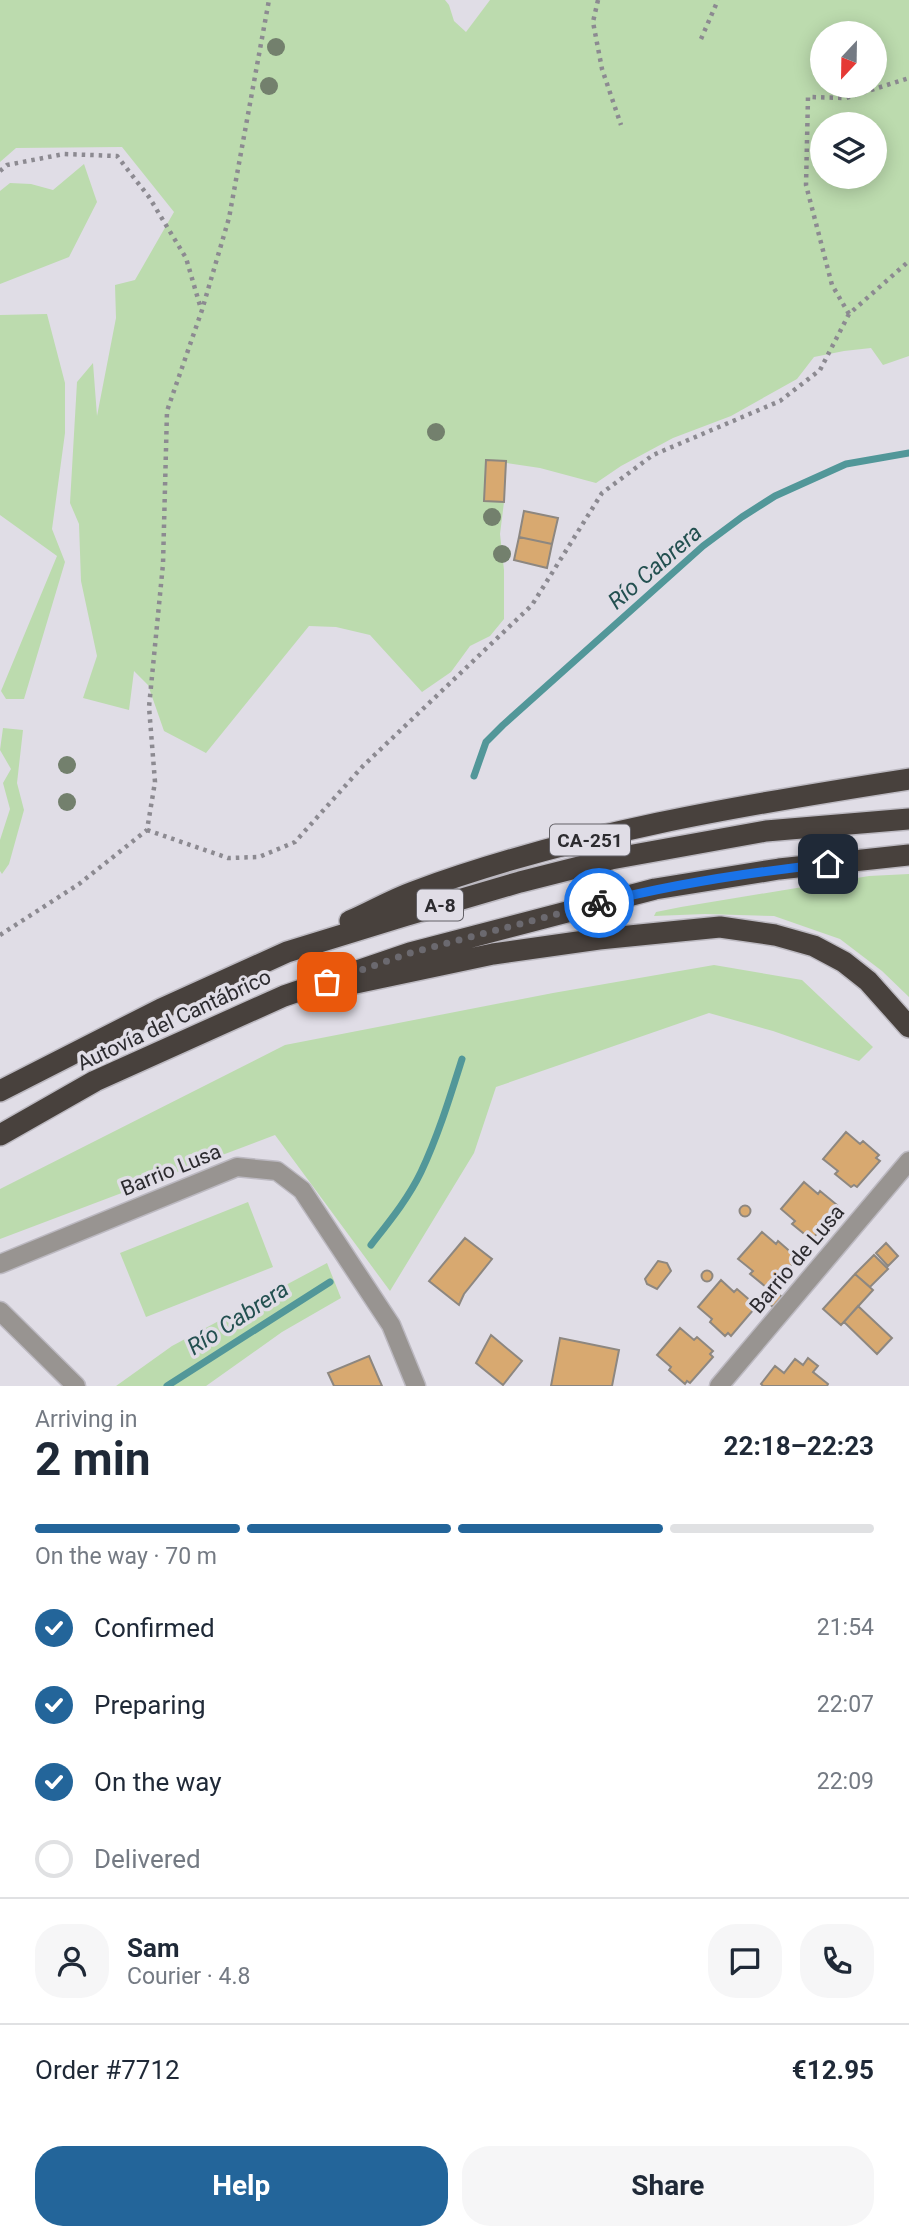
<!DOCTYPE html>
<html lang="en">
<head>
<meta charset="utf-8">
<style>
	:root { --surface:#fff; --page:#f6f6f7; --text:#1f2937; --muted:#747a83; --line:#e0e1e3; --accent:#23659a }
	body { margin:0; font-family:Roboto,sans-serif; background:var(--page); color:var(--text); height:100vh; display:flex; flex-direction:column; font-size:26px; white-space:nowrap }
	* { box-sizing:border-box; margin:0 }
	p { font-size:23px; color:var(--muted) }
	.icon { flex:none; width:38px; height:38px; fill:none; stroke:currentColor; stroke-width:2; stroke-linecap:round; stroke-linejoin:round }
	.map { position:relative; height:1386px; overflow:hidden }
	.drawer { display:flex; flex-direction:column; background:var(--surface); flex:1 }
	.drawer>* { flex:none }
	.needle { width:46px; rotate:202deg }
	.buttons { position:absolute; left:810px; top:21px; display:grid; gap:14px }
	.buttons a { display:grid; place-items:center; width:77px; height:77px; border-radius:50%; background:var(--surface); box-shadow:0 4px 18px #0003; font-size:35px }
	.pin { position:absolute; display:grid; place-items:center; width:60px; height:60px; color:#fff; margin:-30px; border-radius:14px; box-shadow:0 4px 10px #0006 }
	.courier { position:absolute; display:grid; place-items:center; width:70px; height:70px; margin:-35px; border:5px solid #1a73e8; border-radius:50%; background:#fff; color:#222; box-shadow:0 2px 9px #0007 }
	.overview em { font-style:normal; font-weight:700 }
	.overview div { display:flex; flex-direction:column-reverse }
	.overview { display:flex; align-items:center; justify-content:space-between; height:119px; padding:0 35px }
	h1 { font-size:46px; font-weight:700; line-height:52px }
	.bar { display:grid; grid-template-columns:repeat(4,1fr); gap:10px 7px; align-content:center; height:84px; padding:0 35px }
	.bar i { height:9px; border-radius:5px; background:var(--line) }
	.bar .current { background:var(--accent) }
	.bar p { grid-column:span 4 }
	.line { display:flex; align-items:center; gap:18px; padding:0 35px; border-top:2px solid var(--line) }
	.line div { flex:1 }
	.round { display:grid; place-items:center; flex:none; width:74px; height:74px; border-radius:28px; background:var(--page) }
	ol { padding:0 35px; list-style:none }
	li { display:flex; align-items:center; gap:21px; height:77px }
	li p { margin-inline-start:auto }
	li .icon { padding:7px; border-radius:50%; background:var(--accent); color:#fff; stroke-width:4 }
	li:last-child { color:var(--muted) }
	li i { width:38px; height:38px; border:4px solid var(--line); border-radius:50% }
	.action { display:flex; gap:14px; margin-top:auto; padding:14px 35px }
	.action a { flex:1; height:80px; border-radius:28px; background:var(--accent); color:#fff; font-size:28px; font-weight:700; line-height:80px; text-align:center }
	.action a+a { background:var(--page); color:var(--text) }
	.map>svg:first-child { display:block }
</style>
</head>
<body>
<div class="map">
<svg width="909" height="1386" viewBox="0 0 909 1386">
	<rect width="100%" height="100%" fill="#e0dde6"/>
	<path fill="#bcdbae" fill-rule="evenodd" d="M0 0H445L449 5 454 21 466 32 490 0H909V356L883 365 871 348 844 351 814 357 797 379 731 416 673 438 621 466 596 483 540 468 487 460 484 501 504 502 500 534 504 570V619L490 636 470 646 451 672 422 692 370 635 336 627 309 626 206 753 164 731 148 685 134 671 129 710 83 698 97 656 81 581 79 524 70 503 77 382 93 363 97 416 116 318 115 285 135 280 174 212 122 147 16 148 0 162ZM822 33H875V86H822ZM822 124H875V177H822Z
		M84 164 97 202 69 257 0 284V191L10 183 31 184 53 190Z
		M47 314 65 383V433L52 529 65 562 24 699H6L1 691 57 556 0 515V315Z
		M3 728 23 730 17 783 24 810 9 864 2 874 0 871V840L10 809 3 783 11 769 0 750Z
		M909 874V997L882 971 840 939 774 916 705 914 654 916 656 912 681 907 869 876Z
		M714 965 802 980 873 1047 859 1061 773 1031 709 1013 496 1087 474 1153 390 1291 275 1135 0 1239V1189L285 1045 553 993Z
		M248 1202 273 1267 146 1317 120 1253Z
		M327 1263 341 1298 282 1332 206 1386H116L172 1346Z"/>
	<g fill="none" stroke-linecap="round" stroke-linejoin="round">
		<path stroke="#529799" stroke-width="7" d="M474 776 486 742 503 725 703 546 742 517 775 496 846 464 909 453
			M371 1245C389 1222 408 1199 421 1172 438 1136 450 1097 462 1059
			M167 1386 330 1282"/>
	</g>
	<path fill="#d8a970" stroke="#8d8780" stroke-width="2" d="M486 460 506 461 504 502 484 501Z
		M524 511 558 518 552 544 519 537Z
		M519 537 552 544 547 568 514 560Z
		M846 1132 860 1144 863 1141 879 1155 876 1158 880 1161 857 1187 854 1185 851 1187 835 1174 838 1171 823 1159Z
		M804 1182 818 1194 820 1191 837 1205 834 1208 837 1211 814 1237 811 1235 808 1237 792 1224 795 1221 781 1209Z
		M739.5 1211a5.5 5.5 0 1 1 11 0a5.5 5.5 0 1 1-11 0Z
		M762 1232 776 1244 778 1241 794 1255 792 1258 795 1261 772 1287 769 1285 766 1287 750 1274 753 1271 738 1259Z
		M465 1238 492 1259 464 1294 459 1305 429 1281Z
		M886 1243 898 1256 888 1266 876 1253Z
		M874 1255 888 1269 870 1287 855 1274Z
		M658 1261 667 1263 671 1271 657 1289 647 1284 645 1279Z
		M701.5 1276a5.5 5.5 0 1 1 11 0a5.5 5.5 0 1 1-11 0Z
		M855 1274 873 1290 841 1325 823 1309Z
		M721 1280 734 1292 737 1289 753 1303 751 1306 754 1309 731 1336 728 1333 725 1336 710 1322 712 1319 698 1307Z
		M772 1288 782 1297 773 1307 763 1298Z
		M858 1306 892 1338 877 1354 844 1322Z
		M680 1328 694 1340 697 1337 713 1351 710 1354 713 1357 690 1383 687 1381 685 1384 669 1370 671 1367 657 1355Z
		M491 1335 522 1361 503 1385 476 1363Z
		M560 1338 619 1350 612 1386H551Z
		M369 1356 382 1386H334L328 1373Z
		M808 1358 818 1366 813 1372 828 1384 827 1386H763L761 1384 775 1366 784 1373 795 1359 803 1365Z"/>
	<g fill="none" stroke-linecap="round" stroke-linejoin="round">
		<g stroke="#bcb9c1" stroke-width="21">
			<path id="minor" d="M0 1264 237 1167 277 1171 302 1190 391 1325 416 1386
				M0 1311 76 1386
				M719 1386 909 1161"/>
		</g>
		<g stroke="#bcb9c1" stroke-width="24">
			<path id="highway" d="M350 921C371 912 391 900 413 892 572 833 742 805 909 779
				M351 984 493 954 599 939 720 927 775 935 814 946 844 962 868 981 909 1027
				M0 1091 161 1009 287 952 404 916 520 882 611 859 766 831 909 819
				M0 1135 95 1081 284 996 410 953 655 889 779 869 909 855"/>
		</g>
		<path stroke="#8c8a91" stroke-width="4.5" stroke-dasharray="3.5 5" stroke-linecap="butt" d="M598 0 593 22 602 69 621 125
			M701 39 718 0
			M0 171 7 165 64 154 117 156 149 197 186 258 201 309
			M849 314 832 285 806 185 808 97 846 98 909 78
			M147 830 228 858 259 857 295 842 363 766 532 605 602 493 653 455 780 401 820 370 849 314 909 261
			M0 935 79 884 147 830 155 782 149 707 163 564 167 411 202 310 229 218 269 0"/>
		<use href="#minor" stroke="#989491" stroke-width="18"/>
		<use href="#highway" stroke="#48413d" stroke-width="21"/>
	</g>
	<g fill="#73806d">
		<circle cx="276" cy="47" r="9"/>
		<circle cx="269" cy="86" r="9"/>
		<circle cx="436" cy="432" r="9"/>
		<circle cx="492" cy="517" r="9"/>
		<circle cx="502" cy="554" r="9"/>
		<circle cx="67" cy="765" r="9"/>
		<circle cx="67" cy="802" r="9"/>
	</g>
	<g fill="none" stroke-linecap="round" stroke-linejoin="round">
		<path stroke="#6b696f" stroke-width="7" stroke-dasharray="0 12.6" d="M327 982 410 953 599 903"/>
		<path stroke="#1a73e8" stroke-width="9" d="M599 903C674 884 751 872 828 864"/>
	</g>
	<g text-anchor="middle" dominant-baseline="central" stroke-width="7" stroke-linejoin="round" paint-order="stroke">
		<g fill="#e0dde6" stroke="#626066" stroke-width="2">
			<rect x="550" y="824.5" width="80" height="31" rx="5"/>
			<rect x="417" y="889.5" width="46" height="31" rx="5"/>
		</g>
		<g font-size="19" font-weight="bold" fill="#2c2b2f">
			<text x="590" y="840">CA-251</text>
			<text x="440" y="905">A-8</text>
		</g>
		<g font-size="21" fill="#2c2b2f" stroke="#e0dde6">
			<text transform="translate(174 1020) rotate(-25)">Autovía del Cantábrico</text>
			<text transform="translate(171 1170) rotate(-22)">Barrio Lusa</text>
			<text transform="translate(797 1259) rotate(-50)">Barrio de Lusa</text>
		</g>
		<g font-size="23" font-style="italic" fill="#235050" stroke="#e0dde6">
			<text transform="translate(655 567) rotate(-41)">Río Cabrera</text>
			<text transform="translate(238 1318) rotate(-33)">Río Cabrera</text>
		</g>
	</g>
</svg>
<div class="buttons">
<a><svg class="needle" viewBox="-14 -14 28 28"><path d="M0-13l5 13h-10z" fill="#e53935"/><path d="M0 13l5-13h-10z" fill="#747a83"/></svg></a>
<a><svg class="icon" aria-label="layers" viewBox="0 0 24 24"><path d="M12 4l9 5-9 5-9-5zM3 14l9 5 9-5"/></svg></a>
</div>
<div class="pin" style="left:327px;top:982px;background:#ea580c"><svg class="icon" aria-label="bag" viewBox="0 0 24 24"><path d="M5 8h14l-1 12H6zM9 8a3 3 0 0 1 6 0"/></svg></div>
<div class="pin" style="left:828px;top:864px;background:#1f2937"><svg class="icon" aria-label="home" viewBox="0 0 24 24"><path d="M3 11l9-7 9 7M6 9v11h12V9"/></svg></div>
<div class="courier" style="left:599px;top:903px"><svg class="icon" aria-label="bike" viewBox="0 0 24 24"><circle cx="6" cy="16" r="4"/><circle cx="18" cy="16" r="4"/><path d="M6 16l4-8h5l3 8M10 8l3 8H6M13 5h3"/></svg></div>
</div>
<section class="drawer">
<div class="overview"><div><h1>2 min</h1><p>Arriving in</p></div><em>22:18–22:23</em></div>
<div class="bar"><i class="current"></i><i class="current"></i><i class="current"></i><i></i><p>On the way · 70 m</p></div>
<ol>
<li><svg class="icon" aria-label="check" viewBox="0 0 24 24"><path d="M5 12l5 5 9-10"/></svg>Confirmed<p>21:54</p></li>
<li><svg class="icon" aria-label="check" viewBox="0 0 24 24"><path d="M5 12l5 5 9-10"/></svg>Preparing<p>22:07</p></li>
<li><svg class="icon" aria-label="check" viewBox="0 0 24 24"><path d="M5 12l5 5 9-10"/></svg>On the way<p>22:09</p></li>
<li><i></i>Delivered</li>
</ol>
<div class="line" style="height:126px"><a class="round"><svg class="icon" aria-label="person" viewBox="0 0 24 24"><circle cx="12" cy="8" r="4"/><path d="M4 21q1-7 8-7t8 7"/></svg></a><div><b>Sam</b><p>Courier · 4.8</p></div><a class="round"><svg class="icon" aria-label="chat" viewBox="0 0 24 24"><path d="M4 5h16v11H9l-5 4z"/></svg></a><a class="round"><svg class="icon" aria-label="phone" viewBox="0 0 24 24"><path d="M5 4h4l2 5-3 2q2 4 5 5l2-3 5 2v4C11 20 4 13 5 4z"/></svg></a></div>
<div class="line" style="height:91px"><div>Order #7712</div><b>€12.95</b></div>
<div class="action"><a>Help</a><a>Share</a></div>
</section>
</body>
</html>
